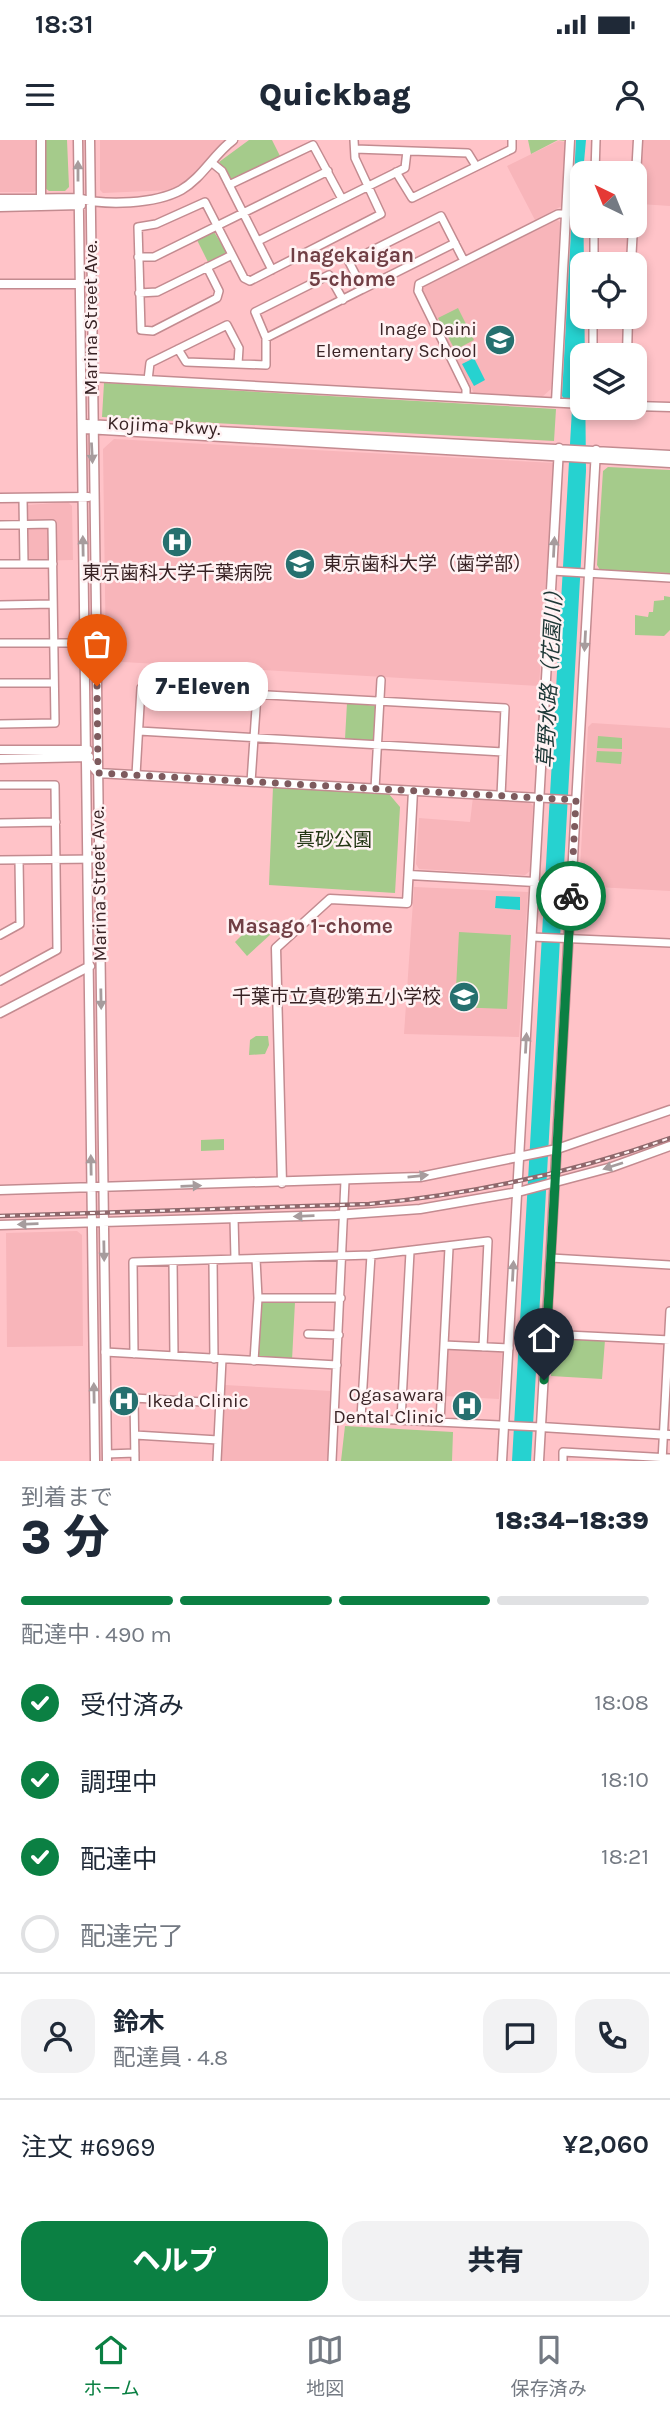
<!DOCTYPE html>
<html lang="ja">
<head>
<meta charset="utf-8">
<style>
	:root { --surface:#fff; --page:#f2f2f3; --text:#1f2937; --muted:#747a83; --line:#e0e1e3; --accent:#0b8043 }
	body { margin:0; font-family:Karla,"Noto Sans JP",sans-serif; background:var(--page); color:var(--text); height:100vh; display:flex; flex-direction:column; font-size:26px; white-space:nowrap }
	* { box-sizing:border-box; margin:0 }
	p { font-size:23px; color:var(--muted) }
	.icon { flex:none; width:38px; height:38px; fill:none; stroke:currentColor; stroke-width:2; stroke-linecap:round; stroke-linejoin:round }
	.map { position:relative; height:1321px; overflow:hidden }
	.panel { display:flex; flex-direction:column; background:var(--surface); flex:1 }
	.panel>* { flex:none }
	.needle { width:46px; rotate:317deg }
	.tools { position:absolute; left:570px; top:21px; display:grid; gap:14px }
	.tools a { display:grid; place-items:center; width:77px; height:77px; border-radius:14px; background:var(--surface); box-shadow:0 4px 10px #0003; font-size:35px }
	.pin { position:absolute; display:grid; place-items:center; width:60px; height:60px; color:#fff; margin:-72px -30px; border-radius:50% 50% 50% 0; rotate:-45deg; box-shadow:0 0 7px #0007 }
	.pin .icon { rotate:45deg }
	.courier { position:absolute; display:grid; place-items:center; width:70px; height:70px; margin:-35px; border:5px solid #0b8043; border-radius:50%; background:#fff; color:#222; box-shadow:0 2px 9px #0007 }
	.bubble { position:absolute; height:49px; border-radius:21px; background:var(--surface); box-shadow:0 4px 10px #0003; font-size:23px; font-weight:800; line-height:49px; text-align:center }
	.overview em { font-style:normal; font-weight:800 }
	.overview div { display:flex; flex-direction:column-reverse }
	.overview { display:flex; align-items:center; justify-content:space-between; height:119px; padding:0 21px }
	h1 { font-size:46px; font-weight:800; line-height:52px }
	.bar { display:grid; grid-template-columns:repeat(4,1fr); gap:10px 7px; align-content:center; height:84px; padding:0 21px }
	.bar i { height:9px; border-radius:5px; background:var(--line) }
	.bar .on { background:var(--accent) }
	.bar p { grid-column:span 4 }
	.line { display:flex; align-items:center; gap:18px; padding:0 21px; border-top:2px solid var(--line) }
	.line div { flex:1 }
	.round { display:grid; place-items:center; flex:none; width:74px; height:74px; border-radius:21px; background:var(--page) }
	ol { padding:0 21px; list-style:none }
	li { display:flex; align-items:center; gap:21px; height:77px }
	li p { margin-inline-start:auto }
	li .icon { padding:7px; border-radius:50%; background:var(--accent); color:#fff; stroke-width:4 }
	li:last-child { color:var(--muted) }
	li i { width:38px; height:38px; border:4px solid var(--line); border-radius:50% }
	.button { display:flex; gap:14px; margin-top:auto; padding:14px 21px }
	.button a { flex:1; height:80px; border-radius:21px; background:var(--accent); color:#fff; font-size:28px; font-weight:800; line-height:80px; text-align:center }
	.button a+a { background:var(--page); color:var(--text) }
	.status { display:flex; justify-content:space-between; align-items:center; height:49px; padding:0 35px; background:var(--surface); direction:ltr }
	.status svg { height:19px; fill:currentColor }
	header { display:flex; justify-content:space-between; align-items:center; height:91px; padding:0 21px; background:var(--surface); font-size:32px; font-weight:800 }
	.menu { display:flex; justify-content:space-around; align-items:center; height:98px; border-top:2px solid var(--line); background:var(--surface); font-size:19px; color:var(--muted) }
	.menu a { display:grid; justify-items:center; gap:4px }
	.menu .on { color:var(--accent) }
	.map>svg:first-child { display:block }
</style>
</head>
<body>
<div class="status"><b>18:31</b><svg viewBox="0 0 49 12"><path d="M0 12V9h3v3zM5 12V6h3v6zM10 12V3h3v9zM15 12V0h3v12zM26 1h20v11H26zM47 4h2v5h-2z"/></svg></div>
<header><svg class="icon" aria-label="menu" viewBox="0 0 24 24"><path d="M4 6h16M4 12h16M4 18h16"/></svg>Quickbag<svg class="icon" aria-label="person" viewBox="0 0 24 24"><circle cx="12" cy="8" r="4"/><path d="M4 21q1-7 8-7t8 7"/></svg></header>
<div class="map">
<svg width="670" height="1321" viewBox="0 0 670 1321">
	<rect width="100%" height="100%" fill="#ffc3c8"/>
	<path fill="#f8b5ba" d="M0 0H37L38 48 34 52H0Z
		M100 0H227L192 36 172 50 103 53 100 50Z
		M643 0H670V66L640 64Z
		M558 1 565 2 562 66 535 80 507 26Z
		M557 80 560 82 551 249 542 257 474 253 422 151 424 146Z
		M114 299 554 323 539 546 106 521 103 309Z
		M68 362 72 366 73 420 29 421 27 365Z
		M592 583 670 588V751L579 746 588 587Z
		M473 657 529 661 533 666 530 731 525 735 419 729 416 724 419 678 470 682Z
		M414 747 528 752 519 897 404 894Z
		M77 1091 82 1095 83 1206 7 1207 6 1093Z
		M449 1208 502 1211 499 1259 444 1256Z
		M225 1245 331 1251 328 1321H220Z"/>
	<path fill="#a5cb8b" d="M45 0H67L69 47 65 51H49L45 48Z
		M249 0H272L280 16 231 41 219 22Z
		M528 0H564L565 1 558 0 531 14Z
		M214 92 227 112 209 124 197 100Z
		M458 168 474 200 455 210 438 178Z
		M104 243 556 269 554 301 102 277Z
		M608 327 670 330V433L600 430 597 425 603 331Z
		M664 456 670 457V490L664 496 635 495V475L648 477 649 472H653L654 461 664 460Z
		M347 563 377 566 373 601 345 599Z
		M598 596 622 598V609L597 608Z
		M597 611 622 612 621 624 596 622Z
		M273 647 389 654 400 667 395 753 269 745Z
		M257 780 271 794 247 816 235 802Z
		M459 792 511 795 507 869 455 867Z
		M256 896H268L269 905 265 914 249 915 250 900Z
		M224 999V1010L201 1011V1000Z
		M262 1161 295 1162 292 1220 257 1216Z
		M553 1197 605 1200 602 1239 551 1236Z
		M345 1286 453 1292 452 1321H341Z"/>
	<path fill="#26d2d0" d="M576 0H586L583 33 586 331 531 1321H512L572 269 562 256Z
		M474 218 485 240 474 246 462 224Z
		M496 756 520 757V770L495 768Z"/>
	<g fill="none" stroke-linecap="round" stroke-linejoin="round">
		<g stroke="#c38b90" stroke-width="10">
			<path id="minor" d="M355 9 468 13 476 26
				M211 22 222 31 272 130
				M595 26 637 27
				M396 32 412 58 512 9V0
				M595 33 596 0
				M229 45 313 5 342 59
				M258 101 405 28 407 11
				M455 103 363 149 349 122 441 76 464 121
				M138 117H154L328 31
				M594 124V86
				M207 127 219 151 217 158 153 191 141 190 138 87 156 84 205 62 244 138 250 141 381 74 355 18 354 0
				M139 153 157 152 232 115
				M593 177V215
				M266 198 363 149
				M178 209 186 222 266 225V198L255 172 329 135 343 160
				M148 240 150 223 227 185 239 208 238 224
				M466 257V249L418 151 419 144 558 74H566
				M23 358 24 424
				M0 385 52 384 55 583 0 584
				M0 424H53
				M552 431 670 438
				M0 465 53 464
				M0 503H96
				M0 543H54
				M139 591 503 612
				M136 635 141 548 505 568 501 656
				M251 642 257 554
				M0 645H55L57 810 0 841
				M375 649 381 540
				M540 658 576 660
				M0 683 56 682
				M0 720 98 719
				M0 795 20 784 19 720
				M532 797 670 803
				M234 1078 235 1119
				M551 1118 670 1125
				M213 1120 214 1219
				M173 1121 174 1216
				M258 1158H341
				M308 1194 339 1195
				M546 1194 670 1200
				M444 1205 509 1208
				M105 1212 337 1225
				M134 1214 133 1122 371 1115 488 1101 483 1207
				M254 1221 258 1158 256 1119
				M334 1277 541 1287
				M361 1278 371 1115
				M401 1280 410 1112
				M440 1282 449 1108
				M135 1295 218 1300
				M107 1314 135 1313
				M135 1321 134 1258 220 1263
				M217 1321 222 1219
				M332 1321 345 1041
				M563 1321V1312L670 1318
				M662 1321 670 1171"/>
		</g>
		<g stroke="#c38b90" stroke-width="11">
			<path id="tertiary" d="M41 0V58
				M78 0 95 1321
				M90 0 107 1321
				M635 54 638 0
				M0 59 78 58C106 66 155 64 181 50 202 38 214 14 233 0
				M0 67 81 65
				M631 124 633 86
				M0 144H80
				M627 215 628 177
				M91 237 583 264
				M556 262 570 0
				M635 266 670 267
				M86 284 670 315
				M86 289 670 323
				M0 358 88 357
				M0 610H88
				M86 618 98 633 540 658
				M0 619 89 617
				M409 735 535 742
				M0 873 90 826
				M282 1043 276 808 330 759 407 763 413 651
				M0 1050 420 1037 557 1009 670 970
				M0 1085 336 1075 420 1069 518 1052 612 1027 670 1006
				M541 1287 670 1295
				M502 1321 559 308
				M539 1321 596 310"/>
		</g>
		<use href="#minor" stroke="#fff" stroke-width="7"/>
		<use href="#tertiary" stroke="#fff" stroke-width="8"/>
		<g stroke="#8f686c" stroke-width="4.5">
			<path id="rail" d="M0 1076 369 1064C474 1054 571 1033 670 998"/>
		</g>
		<use href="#rail" stroke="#fff2f3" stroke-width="2" stroke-dasharray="5" stroke-linecap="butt"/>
	</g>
	<defs><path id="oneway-solid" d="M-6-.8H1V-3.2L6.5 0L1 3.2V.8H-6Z" transform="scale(1.75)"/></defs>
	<g fill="#a69c9d">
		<use href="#oneway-solid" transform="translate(78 31) rotate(-90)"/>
		<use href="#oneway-solid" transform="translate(92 313) rotate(87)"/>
		<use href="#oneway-solid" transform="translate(83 406) rotate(-91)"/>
		<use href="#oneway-solid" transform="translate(554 407) rotate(-87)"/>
		<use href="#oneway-solid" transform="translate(585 501) rotate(93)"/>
		<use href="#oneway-solid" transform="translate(101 859) rotate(89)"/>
		<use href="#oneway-solid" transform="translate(526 903) rotate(-87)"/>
		<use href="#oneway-solid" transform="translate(91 1025) rotate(-91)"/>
		<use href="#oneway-solid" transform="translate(613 1026) rotate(162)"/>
		<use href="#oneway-solid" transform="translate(418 1036) rotate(-6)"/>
		<use href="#oneway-solid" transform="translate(191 1046) rotate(-2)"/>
		<use href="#oneway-solid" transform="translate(304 1076) rotate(178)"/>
		<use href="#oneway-solid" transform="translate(28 1084) rotate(178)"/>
		<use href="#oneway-solid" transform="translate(104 1111) rotate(89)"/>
		<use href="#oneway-solid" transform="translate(513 1131) rotate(-87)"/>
		<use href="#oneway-solid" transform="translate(94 1253) rotate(-91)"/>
	</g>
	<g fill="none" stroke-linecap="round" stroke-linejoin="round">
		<path stroke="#7e5b5e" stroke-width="7" stroke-dasharray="0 12.6" d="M97 546 98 633 576 660 571 756"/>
		<path stroke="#0b8043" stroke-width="9" d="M544 1240 571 756"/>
	</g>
	<defs>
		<g id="school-disc" transform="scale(1.575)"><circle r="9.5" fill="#26706f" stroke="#fff2f3"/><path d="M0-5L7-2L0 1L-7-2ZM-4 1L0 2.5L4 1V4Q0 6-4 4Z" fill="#fff"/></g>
		<g id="hospital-disc" transform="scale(1.575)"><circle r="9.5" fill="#26706f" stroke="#fff2f3"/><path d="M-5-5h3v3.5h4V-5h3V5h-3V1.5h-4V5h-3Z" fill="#fff"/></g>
		<g id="university-disc" transform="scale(1.575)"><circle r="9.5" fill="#26706f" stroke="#fff2f3"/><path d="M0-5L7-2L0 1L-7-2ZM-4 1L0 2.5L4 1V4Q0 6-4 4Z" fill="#fff"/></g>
	</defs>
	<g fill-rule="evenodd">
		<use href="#school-disc" x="500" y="200"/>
		<use href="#hospital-disc" x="177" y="402"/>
		<use href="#university-disc" x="300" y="424"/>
		<use href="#school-disc" x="464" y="857"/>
		<use href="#hospital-disc" x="124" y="1261"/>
		<use href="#hospital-disc" x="467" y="1266"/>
	</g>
	<g text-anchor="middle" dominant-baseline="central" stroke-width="5" stroke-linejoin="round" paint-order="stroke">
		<g font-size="19" fill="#392325" stroke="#fff2f3">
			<text transform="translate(91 178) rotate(-90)">Marina Street Ave.</text>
			<text transform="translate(164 286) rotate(3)">Kojima Pkwy.</text>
			<text transform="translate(99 744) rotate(-91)">Marina Street Ave.</text>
		</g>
		<g font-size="19" fill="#392325" stroke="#fff2f3" text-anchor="end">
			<text x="477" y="189">Inage Daini<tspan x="477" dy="22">Elementary School</tspan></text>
			<text x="323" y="424" text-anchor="start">東京歯科大学（歯学部）</text>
			<text x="177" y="433" text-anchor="middle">東京歯科大学千葉病院</text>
			<text x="441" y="857">千葉市立真砂第五小学校</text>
			<text x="444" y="1255">Ogasawara<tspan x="444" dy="22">Dental Clinic</tspan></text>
			<text x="147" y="1261" text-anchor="start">Ikeda Clinic</text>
		</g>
		<g font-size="19" fill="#223613" stroke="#fff2f3">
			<text x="334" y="700">真砂公園</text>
		</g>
		<g font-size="21" font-weight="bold" fill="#713f45" stroke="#fff2f3">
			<text x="352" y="115">Inagekaigan<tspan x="352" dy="24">5-chome</tspan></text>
			<text x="310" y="786">Masago 1-chome</text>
		</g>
		<g font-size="21" font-style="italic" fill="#1d3736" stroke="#fff2f3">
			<text transform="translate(550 534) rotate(-87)">草野水路（花園川）</text>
		</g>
	</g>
</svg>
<div class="tools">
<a><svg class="needle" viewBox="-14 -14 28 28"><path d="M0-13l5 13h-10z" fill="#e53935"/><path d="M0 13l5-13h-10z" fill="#747a83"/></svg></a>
<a><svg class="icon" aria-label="locate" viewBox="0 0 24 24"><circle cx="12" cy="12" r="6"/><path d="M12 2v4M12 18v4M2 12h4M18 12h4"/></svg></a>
<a><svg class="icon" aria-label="layers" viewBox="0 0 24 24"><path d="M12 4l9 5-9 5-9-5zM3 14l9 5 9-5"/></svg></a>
</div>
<div class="pin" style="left:97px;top:546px;background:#ea580c"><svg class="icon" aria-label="bag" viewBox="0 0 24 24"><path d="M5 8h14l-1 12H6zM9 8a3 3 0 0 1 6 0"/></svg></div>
<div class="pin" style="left:544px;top:1240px;background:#1f2937"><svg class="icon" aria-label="home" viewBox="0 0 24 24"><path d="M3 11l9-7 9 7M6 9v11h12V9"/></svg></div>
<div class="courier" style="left:571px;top:756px"><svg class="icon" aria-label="bike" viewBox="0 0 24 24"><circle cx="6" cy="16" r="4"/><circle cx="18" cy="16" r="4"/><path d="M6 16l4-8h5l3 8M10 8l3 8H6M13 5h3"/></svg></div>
<div class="bubble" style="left:138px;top:522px;width:130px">7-Eleven</div>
</div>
<section class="panel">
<div class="overview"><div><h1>3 分</h1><p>到着まで</p></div><em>18:34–18:39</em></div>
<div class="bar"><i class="on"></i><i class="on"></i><i class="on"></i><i></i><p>配達中 · 490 m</p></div>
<ol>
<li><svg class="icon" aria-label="check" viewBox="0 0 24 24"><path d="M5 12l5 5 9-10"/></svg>受付済み<p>18:08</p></li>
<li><svg class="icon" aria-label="check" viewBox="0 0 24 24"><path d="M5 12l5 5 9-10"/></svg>調理中<p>18:10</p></li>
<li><svg class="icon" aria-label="check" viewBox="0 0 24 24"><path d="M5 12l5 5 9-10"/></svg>配達中<p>18:21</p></li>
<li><i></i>配達完了</li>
</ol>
<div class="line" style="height:126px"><a class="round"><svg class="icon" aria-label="person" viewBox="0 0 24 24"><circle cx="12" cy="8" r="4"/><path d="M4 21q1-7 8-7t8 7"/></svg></a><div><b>鈴木</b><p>配達員 · 4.8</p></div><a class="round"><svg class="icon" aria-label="chat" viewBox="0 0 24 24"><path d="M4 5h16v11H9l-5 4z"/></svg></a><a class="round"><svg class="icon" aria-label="phone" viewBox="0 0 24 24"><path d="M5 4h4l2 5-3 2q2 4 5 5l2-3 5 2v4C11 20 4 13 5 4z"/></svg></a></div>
<div class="line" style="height:91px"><div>注文 #6969</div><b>¥2,060</b></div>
<div class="button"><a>ヘルプ</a><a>共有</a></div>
</section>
<nav class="menu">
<a class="on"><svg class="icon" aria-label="home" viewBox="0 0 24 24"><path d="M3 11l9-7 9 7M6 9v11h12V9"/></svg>ホーム</a>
<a><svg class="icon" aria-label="map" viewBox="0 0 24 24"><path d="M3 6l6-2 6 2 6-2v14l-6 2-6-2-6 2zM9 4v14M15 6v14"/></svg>地図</a>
<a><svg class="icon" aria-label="saved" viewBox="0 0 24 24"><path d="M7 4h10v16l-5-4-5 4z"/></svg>保存済み</a>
</nav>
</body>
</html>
